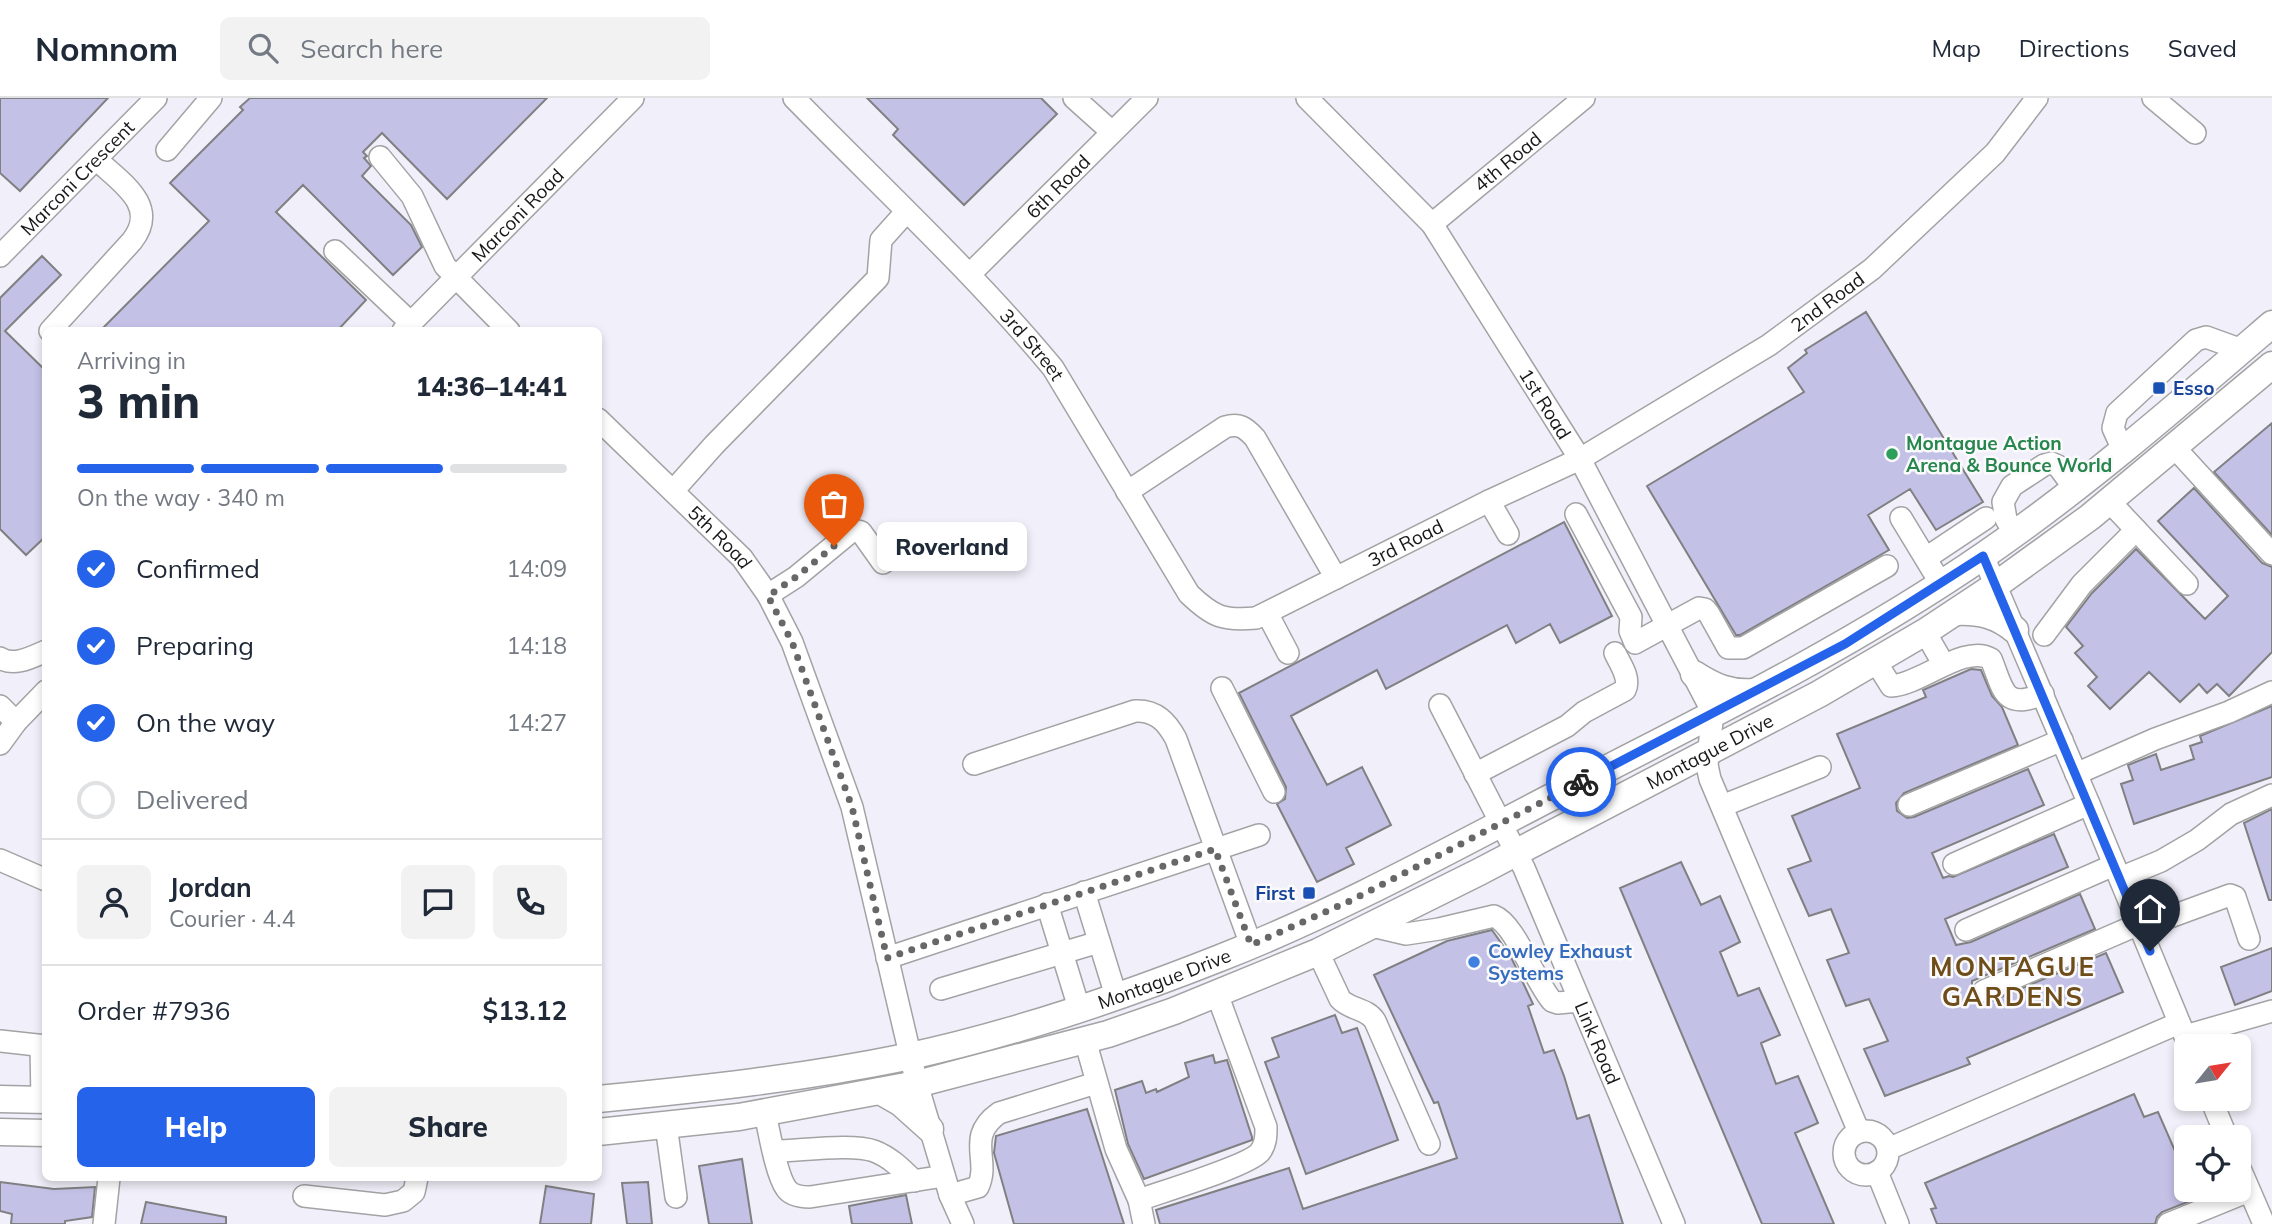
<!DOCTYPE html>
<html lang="en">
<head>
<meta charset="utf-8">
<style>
	:root { --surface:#fff; --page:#f2f2f3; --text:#1f2937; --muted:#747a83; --line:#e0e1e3; --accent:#2563eb }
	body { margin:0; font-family:Mulish,sans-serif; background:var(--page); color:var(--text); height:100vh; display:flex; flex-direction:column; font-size:26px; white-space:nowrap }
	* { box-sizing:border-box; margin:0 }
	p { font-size:23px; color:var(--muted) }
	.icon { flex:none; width:38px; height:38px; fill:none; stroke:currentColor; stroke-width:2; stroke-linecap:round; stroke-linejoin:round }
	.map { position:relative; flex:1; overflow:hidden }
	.panel { position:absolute; left:42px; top:229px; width:560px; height:854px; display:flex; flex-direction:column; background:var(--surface); border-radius:10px; box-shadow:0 4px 10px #0003 }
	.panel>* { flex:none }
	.needle { width:46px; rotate:60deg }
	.tools { position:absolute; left:2174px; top:936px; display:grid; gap:14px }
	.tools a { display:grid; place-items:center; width:77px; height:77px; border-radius:10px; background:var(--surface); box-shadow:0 4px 10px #0003; font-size:35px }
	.pin { position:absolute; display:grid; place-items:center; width:60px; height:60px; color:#fff; margin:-72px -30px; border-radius:50% 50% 50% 0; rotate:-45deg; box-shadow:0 0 7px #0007 }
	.pin .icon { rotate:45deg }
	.courier { position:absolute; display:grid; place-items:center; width:70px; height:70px; margin:-35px; border:5px solid #2563eb; border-radius:50%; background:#fff; color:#222; box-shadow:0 2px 9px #0007 }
	.bubble { position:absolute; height:49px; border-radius:10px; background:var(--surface); box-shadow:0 4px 10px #0003; font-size:23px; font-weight:800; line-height:49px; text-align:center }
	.head em { font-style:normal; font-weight:800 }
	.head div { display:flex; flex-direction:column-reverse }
	.head { display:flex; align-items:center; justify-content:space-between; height:119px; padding:0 35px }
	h1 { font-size:46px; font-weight:800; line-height:52px }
	.bar { display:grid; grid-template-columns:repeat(4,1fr); gap:10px 7px; align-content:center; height:84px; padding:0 35px }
	.bar i { height:9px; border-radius:5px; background:var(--line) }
	.bar .on { background:var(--accent) }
	.bar p { grid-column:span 4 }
	.line { display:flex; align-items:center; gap:18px; padding:0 35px; border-top:2px solid var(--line) }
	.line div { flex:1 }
	.round { display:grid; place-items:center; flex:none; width:74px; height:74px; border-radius:10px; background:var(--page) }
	ol { padding:0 35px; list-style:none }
	li { display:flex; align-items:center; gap:21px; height:77px }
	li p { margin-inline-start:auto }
	li .icon { padding:7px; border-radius:50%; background:var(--accent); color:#fff; stroke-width:4 }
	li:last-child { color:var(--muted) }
	li i { width:38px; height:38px; border:4px solid var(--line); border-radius:50% }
	.action { display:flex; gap:14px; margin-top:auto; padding:14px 35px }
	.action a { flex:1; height:80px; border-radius:10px; background:var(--accent); color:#fff; font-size:28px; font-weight:800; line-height:80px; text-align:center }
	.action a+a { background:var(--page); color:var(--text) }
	header { display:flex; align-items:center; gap:42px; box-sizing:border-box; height:98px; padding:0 35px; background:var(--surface); border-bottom:2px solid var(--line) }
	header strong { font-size:33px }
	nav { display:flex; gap:38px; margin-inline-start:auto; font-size:24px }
	.search { width:490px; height:63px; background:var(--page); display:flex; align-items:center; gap:18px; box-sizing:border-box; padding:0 24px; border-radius:10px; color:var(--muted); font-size:26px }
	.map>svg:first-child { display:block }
</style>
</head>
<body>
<header>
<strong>Nomnom</strong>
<div class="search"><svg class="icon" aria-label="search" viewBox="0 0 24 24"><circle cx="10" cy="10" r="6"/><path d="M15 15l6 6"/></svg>Search here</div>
<nav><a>Map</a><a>Directions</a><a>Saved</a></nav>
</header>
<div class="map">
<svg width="2272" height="1126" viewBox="0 0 2272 1126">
	<rect width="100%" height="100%" fill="#fafafc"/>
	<path fill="#f1f0fa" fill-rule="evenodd" d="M0 0H2272V1126H0ZM46 233H598V1080H46ZM2186 948H2238V1001H2186ZM2186 1040H2238V1092H2186Z"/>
	<path fill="#c3c1e6" stroke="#808082" stroke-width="2" d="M0 0H108L20 93 0 75Z
		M250 0H547L447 101 382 35 363 54 367 58 364 60 371 68 362 78 411 127 422 149 393 177 303 87 276 114 366 202 337 233H100L209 123 170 85 243 12 240 9Z
		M867 0H1041L1057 16 964 107 893 37 898 31Z
		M42 158 61 177 5 233 46 273V438L26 457 0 431V200Z
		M1866 214 1983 404 1936 432 1910 391 1868 417 1889 452 1740 537H1736L1647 388 1804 294 1788 270 1807 255 1805 252Z
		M2272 325V437L2214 374Z
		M2194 390 2262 465 2272 469V554L2229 598 2217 586 2207 595 2199 586 2180 604 2149 574 2110 611 2088 588 2097 579 2075 555 2083 548 2066 529 2092 495 2136 451 2205 521 2228 498 2158 423Z
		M1564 424 1612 518 1560 545 1550 526 1516 545 1507 527 1386 591 1377 572 1291 618 1327 687 1362 669 1391 727 1346 750 1354 766 1317 784 1277 706 1285 701 1286 689 1239 595Z
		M1971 571 1981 572 1992 598 2002 609 2018 647 1904 695 1896 705 1897 713 1907 720 1914 719 2028 671 2044 707 1932 755 1943 780 1949 778 1953 779 2054 736 2068 769 1945 821 1956 847 1971 844 2080 796 2095 831 1972 883V899L1982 907 2106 855 2123 894 1967 960 1970 966 1885 998 1864 951 1888 943 1869 901 1846 908 1827 862 1849 855 1831 811 1809 818 1788 771 1811 763 1792 718 1860 690 1837 636 1926 599 1923 592Z
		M2272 608V679L2134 726 2121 686 2133 682 2128 667 2156 656 2161 672 2194 661 2190 648 2202 644 2200 638Z
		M2272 711V802H2269L2244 725Z
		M1681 764 1701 807 1720 798 1740 844 1720 854 1738 898 1759 890 1780 937 1761 945 1776 986 1798 978 1818 1025 1795 1035 1834 1126H1762L1620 790Z
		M1492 832 1511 859 1533 906 1528 908 1544 955 1554 952 1564 978 1577 1021 1589 1017 1623 1126H1160L1156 1112 1289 1070 1303 1111 1457 1060 1438 1004 1434 1005 1374 877 1447 843Z
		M2272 850V893L2235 907 2221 869Z
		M1335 917 1342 935 1357 930 1398 1042 1306 1076 1265 964 1279 959 1272 940Z
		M1213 957 1215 965 1227 962 1252 1039V1042L1144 1081 1128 1046 1115 992 1142 983 1146 995 1156 991 1157 994 1189 979 1185 965Z
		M2134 996 2144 1019 2158 1014 2186 1078V1092H2191L2195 1101 2162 1114 2157 1119 2155 1126H1937L1931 1111 1936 1110 1925 1085Z
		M1087 1011 1124 1126H1014L994 1055 996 1038Z
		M742 1061 752 1126H709L699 1068Z
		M0 1084 54 1091 95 1089 92 1119 65 1123V1126H11L12 1116 0 1113Z
		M648 1084 652 1126H627L622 1085Z
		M546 1088 594 1096 591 1126H540Z
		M906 1097 912 1126H852L849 1108Z
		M146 1104 226 1119V1126H141Z"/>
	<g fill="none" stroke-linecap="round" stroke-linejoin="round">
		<g stroke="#a3a3a5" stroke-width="24">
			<g id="minor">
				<path id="s1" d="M794 0C881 89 973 174 1053 270L1189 496C1213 519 1223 523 1256 520L1489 403 1580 361 1769 247 1872 171 1995 55 2037 0"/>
				<path d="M1074 0 1112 34"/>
				<path id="s2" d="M1307 0 1432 126 1580 361 1713 615 1707 667 1710 681 1859 1034"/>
				<path d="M2153 0 2195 35"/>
				<path d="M167 52 211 0"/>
				<path d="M380 59 412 98 445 168 509 233"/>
				<path id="s3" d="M1432 126 1584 0"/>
				<path d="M335 153 411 225"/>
				<path id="s4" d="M0 158 156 0"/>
				<path id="s5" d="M970 176 1147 0"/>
				<path d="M50 233 132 143C160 107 120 84 96 61"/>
				<path id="s6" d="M403 233 633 0"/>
				<path id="s7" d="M598 321 742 460 768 497 792 544 852 709 917 986 950 1097 963 1126"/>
				<path d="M2174 349 2272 456"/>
				<path d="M2123 352 2113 330 2117 315 2196 242 2206 239 2242 252"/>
				<path d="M673 393 714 347 878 180 881 142 906 114"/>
				<path d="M1127 394 1225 329C1239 325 1245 329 1255 340L1336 480"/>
				<path d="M1489 403 1508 436"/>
				<path d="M2109 403 2187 486"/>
				<path d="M1576 416 1631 519 1630 533 1635 545 1699 510 1705 511 1709 516 1728 550H1743L1887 468"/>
				<path d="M1901 420 1941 486"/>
				<path d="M2015 436 2006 421 2003 404 2012 388 2044 367 2051 365 2058 368 2075 391"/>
				<path d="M1983 458 2089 706 2189 948"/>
				<path d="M1926 460 1986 420"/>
				<path d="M768 497 796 479 853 432 861 434 883 465"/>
				<path d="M1267 515 1288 555"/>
				<path d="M1925 534 1944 567"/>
				<path d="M2044 537 2082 486 2136 432"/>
				<path d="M0 560C14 569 32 559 46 553"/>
				<path d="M1876 564 1891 588C1920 587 1965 545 1991 561 2004 593 2003 612 2043 596"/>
				<path d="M1222 590 1274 694"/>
				<path id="s8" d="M1440 607 1524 770 1674 1126"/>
				<path d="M0 608 16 624"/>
				<path d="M0 646 16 624 46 593"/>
				<path d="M974 666 1135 613C1156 612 1167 624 1176 641L1251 847"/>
				<path d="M1475 676 1567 628 1584 614 1625 592C1631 580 1620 566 1615 555"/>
				<path d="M2076 676 2155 641 2229 614 2272 594"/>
				<path d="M1909 707 2062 642"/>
				<path d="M1722 708 1820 669"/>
				<path d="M0 762 46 782"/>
				<path d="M1954 766 2089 706"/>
				<path d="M2120 780 2161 763 2197 742 2231 716 2272 697"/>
				<path d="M1084 794 1116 898"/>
				<path d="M1047 806 1079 910"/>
				<path d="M1372 828 1406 836 1439 831 1494 818C1515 826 1534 882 1552 903L1558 905 1579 903"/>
				<path d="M2140 830 2230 797 2235 799 2249 841"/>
				<path d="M1966 832 2114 767"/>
				<path d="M1318 854 1340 901C1350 912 1367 910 1375 923L1429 1046"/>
				<path d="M887 860 1259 737"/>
				<path d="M941 891 1099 844"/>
				<path d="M1984 893 2139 826"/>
				<path d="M2185 938 2272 913"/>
				<path d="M1085 942 1116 1051 1139 1102C1161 1094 1248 1068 1260 1054 1266 1046 1266 1038 1266 1029L1217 896"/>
				<path d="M0 943 46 948"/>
				<path d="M41 948 42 1002"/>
				<path d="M2211 1001 2227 1040"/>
				<path d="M765 1015C769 1033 776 1076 786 1090 791 1098 801 1099 810 1099L944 1078"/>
				<path d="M666 1027 676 1099"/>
				<circle cx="1866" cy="1055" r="22"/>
				<path d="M1888 1051 2179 925"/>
				<path d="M774 1053C799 1053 852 1045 874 1053 890 1059 902 1071 914 1083"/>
				<path d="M2238 1066 2264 1126"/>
				<path d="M1877 1074 1898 1126"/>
				<path d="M950 1097 978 1089C991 1062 965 1039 999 1015L1096 985"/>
				<path d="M304 1098 385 1107 403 1103 414 1094 417 1080"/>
				<path d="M1139 1102 1144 1126"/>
				<path d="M104 1126 109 1080"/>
				<path d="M2168 1126 2249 1093"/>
			</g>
		</g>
		<g stroke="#a3a3a5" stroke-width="29">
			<g id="major">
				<path d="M1956 514C1980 513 1997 517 2015 532"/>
				<path d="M1694 576C1714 589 1730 596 1754 594"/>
				<path d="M880 993 901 1005 930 1031"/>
				<path d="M0 1001 46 1002"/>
				<path id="s9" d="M598 1001C702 991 804 980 906 959 1013 936 1119 900 1220 860 1340 813 1453 750 1567 691 1710 618 1854 547 1986 456 2086 387 2179 306 2272 226"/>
				<path d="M0 1034 46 1035"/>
				<path id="s10" d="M598 1034 739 1019 917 986 1108 936 1174 913 1318 854 1479 774 1819 596 1925 534 1996 487 2090 419 2272 267"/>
			</g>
		</g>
		<use href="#minor" stroke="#fff" stroke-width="21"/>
		<use href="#major" stroke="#fff" stroke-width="26"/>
	</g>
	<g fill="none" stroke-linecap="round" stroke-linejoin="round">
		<path stroke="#676768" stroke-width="7" stroke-dasharray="0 12.6" d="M834 448 796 479 768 498 792 544 852 709 887 860 1215 751 1251 847 1352 802 1581 684"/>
		<path stroke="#2563eb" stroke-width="9" d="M1581 684 1845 546 1983 458 2150 853"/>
	</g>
	<g fill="#1a4fb4" stroke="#fafafc" stroke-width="2.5">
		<rect x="2152" y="283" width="14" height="14" rx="3.5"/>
		<rect x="1302" y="788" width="14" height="14" rx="3.5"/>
	</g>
	<circle fill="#2e9e5b" stroke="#fafafc" stroke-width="2.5" cx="1892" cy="356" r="7"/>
	<circle fill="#3f7fe0" stroke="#fafafc" stroke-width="2.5" cx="1474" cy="864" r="7"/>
	<g text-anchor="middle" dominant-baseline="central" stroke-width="5" stroke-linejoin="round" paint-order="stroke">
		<g font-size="19" fill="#181818" stroke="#fafafc">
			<text stroke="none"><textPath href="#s3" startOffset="98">4th Road</textPath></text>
			<text stroke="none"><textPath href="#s4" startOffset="110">Marconi Crescent</textPath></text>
			<text stroke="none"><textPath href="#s5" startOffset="124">6th Road</textPath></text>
			<text stroke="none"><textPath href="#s6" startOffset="163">Marconi Road</textPath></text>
			<text stroke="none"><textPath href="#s1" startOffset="1367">2nd Road</textPath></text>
			<text stroke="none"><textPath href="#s1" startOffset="343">3rd Street</textPath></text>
			<text stroke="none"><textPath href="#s2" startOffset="390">1st Road</textPath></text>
			<text stroke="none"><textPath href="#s7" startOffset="170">5th Road</textPath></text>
			<text stroke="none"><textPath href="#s1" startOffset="880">3rd Road</textPath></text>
			<text stroke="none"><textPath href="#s10" startOffset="1186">Montague Drive</textPath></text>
			<text stroke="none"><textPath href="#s9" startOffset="581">Montague Drive</textPath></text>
			<text stroke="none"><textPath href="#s8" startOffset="373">Link Road</textPath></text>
		</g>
		<g font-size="19" font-weight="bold" fill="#164399" stroke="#fafafc" text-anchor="start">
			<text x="2173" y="290">Esso</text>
			<text x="1295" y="795" text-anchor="end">First</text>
		</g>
		<g font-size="19" font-weight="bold" fill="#27864d" stroke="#fafafc" text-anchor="start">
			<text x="1906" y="345">Montague Action<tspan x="1906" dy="22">Arena &amp; Bounce World</tspan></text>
		</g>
		<g font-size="19" font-weight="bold" fill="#366cbe" stroke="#fafafc" text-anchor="start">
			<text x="1488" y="853">Cowley Exhaust<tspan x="1488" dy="22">Systems</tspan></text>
		</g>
		<g font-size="26" font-weight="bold" letter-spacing="2" fill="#6e4d19" stroke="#fafafc">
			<text x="2013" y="868">MONTAGUE<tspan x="2013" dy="30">GARDENS</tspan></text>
		</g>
	</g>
</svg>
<div class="tools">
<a><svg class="needle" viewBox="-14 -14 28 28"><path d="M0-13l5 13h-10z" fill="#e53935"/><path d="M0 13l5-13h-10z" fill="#747a83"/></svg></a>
<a><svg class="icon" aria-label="locate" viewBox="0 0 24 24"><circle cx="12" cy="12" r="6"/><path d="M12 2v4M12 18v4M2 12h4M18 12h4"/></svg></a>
</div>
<div class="pin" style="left:834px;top:448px;background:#ea580c"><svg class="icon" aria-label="bag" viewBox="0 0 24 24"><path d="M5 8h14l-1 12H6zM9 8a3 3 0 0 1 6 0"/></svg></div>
<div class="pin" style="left:2150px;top:853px;background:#1f2937"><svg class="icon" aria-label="home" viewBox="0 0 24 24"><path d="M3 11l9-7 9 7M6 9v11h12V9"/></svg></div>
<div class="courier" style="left:1581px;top:684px"><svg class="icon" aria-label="bike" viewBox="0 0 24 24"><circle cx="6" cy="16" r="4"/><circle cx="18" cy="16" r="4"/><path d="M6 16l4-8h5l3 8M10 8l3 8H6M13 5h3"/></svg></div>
<div class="bubble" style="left:877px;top:424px;width:150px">Roverland</div>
<section class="panel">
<div class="head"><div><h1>3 min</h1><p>Arriving in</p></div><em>14:36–14:41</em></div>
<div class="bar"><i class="on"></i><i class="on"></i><i class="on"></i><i></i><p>On the way · 340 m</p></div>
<ol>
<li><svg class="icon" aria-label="check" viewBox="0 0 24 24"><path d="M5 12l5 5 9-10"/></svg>Confirmed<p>14:09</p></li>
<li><svg class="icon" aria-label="check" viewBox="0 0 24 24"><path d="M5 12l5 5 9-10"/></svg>Preparing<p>14:18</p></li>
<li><svg class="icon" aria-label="check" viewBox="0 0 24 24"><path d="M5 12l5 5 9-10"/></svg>On the way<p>14:27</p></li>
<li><i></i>Delivered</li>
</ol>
<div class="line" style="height:126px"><a class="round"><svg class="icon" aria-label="person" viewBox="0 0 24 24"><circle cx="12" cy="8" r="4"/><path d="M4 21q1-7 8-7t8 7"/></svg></a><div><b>Jordan</b><p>Courier · 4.4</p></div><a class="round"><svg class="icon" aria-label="chat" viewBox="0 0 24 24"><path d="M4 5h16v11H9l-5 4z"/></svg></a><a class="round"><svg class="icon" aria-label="phone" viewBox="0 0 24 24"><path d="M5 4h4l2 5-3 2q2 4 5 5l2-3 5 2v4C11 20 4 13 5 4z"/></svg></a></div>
<div class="line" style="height:91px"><div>Order #7936</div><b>$13.12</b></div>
<div class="action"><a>Help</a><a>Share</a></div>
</section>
</div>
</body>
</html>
